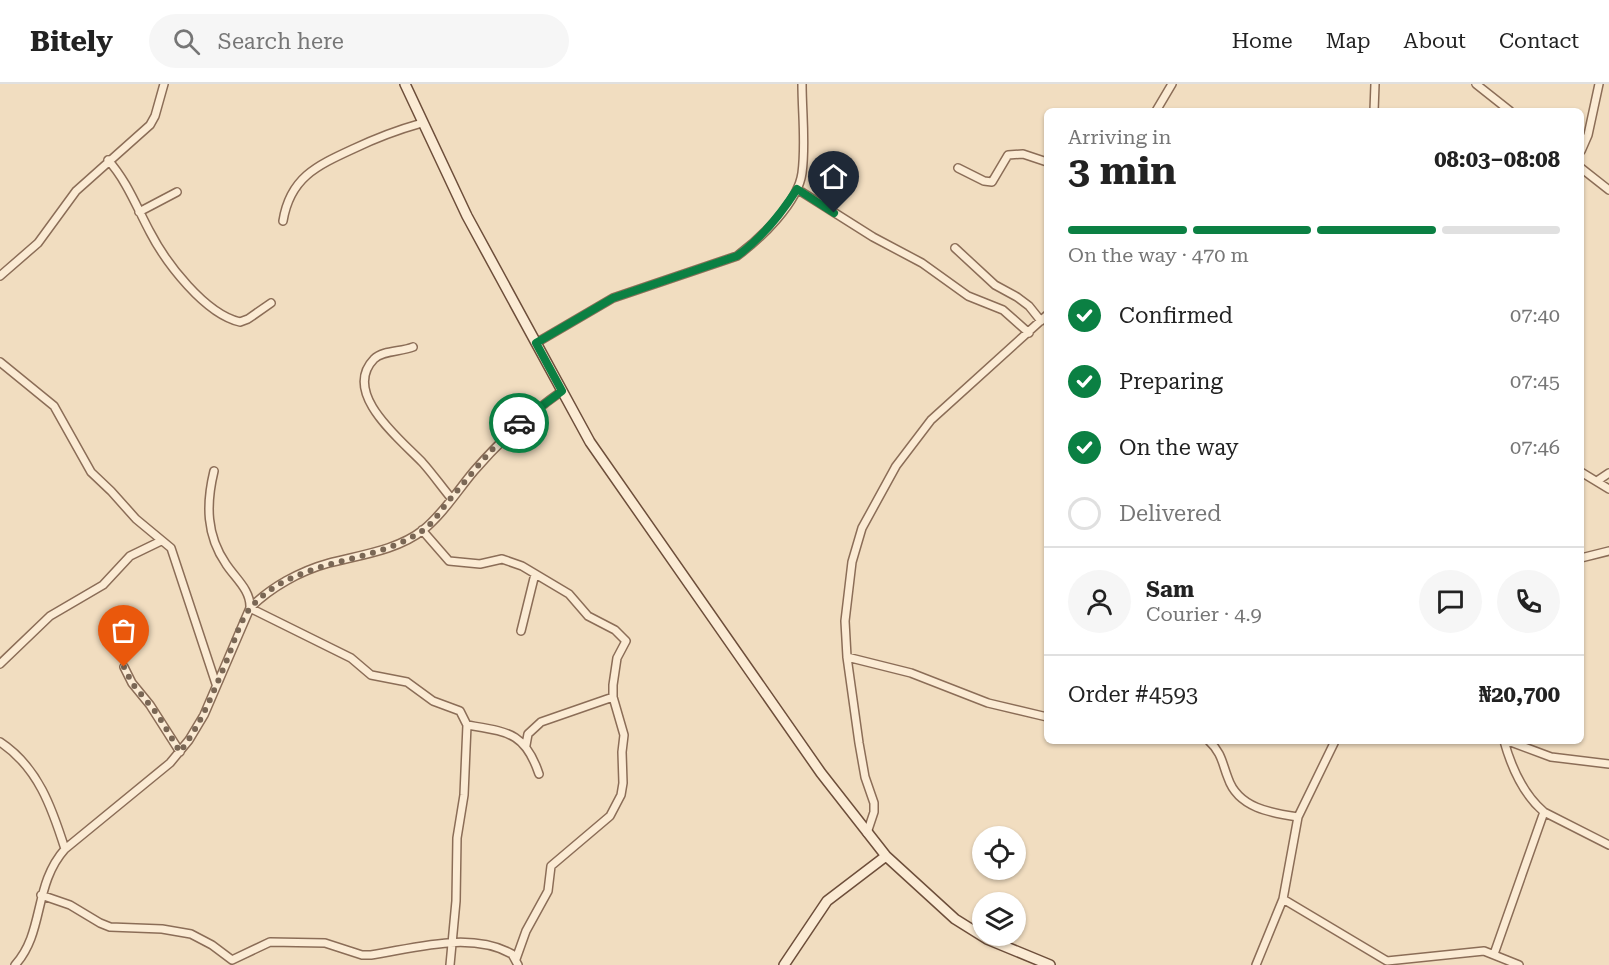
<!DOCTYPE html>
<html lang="en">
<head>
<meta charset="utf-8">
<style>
	:root { --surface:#fff; --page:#f6f6f6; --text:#222; --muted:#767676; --line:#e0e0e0; --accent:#0b8043 }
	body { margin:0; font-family:"Roboto Serif",serif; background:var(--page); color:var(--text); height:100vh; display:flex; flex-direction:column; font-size:22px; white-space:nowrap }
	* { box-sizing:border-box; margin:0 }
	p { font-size:20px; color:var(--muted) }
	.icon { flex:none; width:33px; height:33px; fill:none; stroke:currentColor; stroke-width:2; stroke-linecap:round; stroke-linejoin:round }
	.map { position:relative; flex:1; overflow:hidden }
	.details { position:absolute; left:1044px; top:24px; width:540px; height:636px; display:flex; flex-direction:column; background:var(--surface); border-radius:9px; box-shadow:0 2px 4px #0004 }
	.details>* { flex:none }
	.tools { position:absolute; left:972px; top:742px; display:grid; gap:12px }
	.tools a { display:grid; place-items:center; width:54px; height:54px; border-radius:50%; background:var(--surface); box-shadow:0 2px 4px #0004; font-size:30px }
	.pin { position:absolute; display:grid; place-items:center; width:51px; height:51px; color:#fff; margin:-62px -26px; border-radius:50% 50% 50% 0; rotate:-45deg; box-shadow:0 0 6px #0007 }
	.pin .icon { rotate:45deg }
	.courier { position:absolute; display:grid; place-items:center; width:60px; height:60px; margin:-30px; border:4px solid #0b8043; border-radius:50%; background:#fff; color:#222; box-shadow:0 2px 8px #0007 }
	.head em { font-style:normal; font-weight:700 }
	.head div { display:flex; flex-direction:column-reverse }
	.head { display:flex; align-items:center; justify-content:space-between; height:102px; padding:0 24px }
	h1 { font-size:39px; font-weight:700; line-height:45px }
	.bar { display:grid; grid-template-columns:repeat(4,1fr); gap:9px 6px; align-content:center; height:72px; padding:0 24px }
	.bar i { height:8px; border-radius:4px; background:var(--line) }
	.bar .current { background:var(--accent) }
	.bar p { grid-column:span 4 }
	.line { display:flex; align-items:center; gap:15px; padding:0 24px; border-top:2px solid var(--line) }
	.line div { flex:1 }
	.round { display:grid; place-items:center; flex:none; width:63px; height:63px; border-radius:32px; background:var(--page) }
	ol { padding:0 24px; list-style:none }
	li { display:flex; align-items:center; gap:18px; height:66px }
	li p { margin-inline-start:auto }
	li .icon { padding:6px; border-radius:50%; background:var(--accent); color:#fff; stroke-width:4 }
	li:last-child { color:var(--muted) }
	li i { width:33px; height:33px; border:3px solid var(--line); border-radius:50% }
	header { display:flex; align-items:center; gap:36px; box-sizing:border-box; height:84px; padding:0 30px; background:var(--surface); border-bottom:2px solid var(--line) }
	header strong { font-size:28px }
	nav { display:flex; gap:33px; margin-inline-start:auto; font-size:21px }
	.search { width:420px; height:54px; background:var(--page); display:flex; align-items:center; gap:15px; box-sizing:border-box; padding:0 21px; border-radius:33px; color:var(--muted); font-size:22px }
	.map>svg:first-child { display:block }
</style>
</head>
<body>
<header>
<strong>Bitely</strong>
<div class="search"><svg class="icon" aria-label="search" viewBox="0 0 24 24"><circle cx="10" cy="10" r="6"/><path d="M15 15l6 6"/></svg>Search here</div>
<nav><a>Home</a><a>Map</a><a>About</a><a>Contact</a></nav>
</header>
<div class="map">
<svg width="1609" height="881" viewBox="0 0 1609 881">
	<rect width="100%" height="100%" fill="#f1ddc0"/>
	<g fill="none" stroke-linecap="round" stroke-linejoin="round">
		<g stroke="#8b6d57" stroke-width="10">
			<path id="street" d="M1476 0 1510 27
				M1156 27 1172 0
				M1374 27 1375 0
				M1581 67 1588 51 1599 0
				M108 76C127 97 137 124 150 148 166 179 205 230 240 238L248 235 271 219
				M958 84 984 97 992 98 1008 71 1023 70 1047 78
				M1581 84 1609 106
				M797 105 873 153 922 179 968 212 1003 226 1029 249
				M139 128 177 108
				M283 137C290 94 316 82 353 65 376 54 397 46 422 39
				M955 164 995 201 1017 213 1029 222 1041 237
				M0 192 38 159 76 107 150 41 155 32 164 0
				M536 259 613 214 737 172C760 155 798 119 802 89 806 60 802 29 802 0
				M413 263C401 268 383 266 374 275 341 309 401 356 422 378 432 389 441 402 451 414
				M0 278 54 322 91 388 111 407 136 435 171 464 216 600
				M214 387C206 420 206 451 226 480 235 494 251 506 250 524L351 574 371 591 407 598 433 617 460 627 467 641 464 711 457 754 456 817 450 881
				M1581 388 1609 405
				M1597 397 1609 389
				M422 446 449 477 480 480 502 475 522 482 569 510 588 532 615 546 626 557 617 574 613 601V613L624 651 622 668 623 699 621 711 610 732 551 782 548 807 526 847 516 875
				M1581 474 1609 467
				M521 547 535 490
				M847 573 911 589 988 619 1047 633
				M0 580 50 532 103 501 130 472 161 457
				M124 583 132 599 150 621 180 668
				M467 641C508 648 525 648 539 690
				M1209 657C1222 669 1222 679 1228 694 1238 724 1271 729 1298 733
				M1504 657C1511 682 1524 711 1544 728L1609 761
				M1508 657 1551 673 1609 680
				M0 658C38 683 52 724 65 765
				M526 661 528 650 541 638 613 613
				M867 749 874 728V719L865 693 859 659 847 573 845 537 852 478 862 444 896 382 931 336 1047 231
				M41 811 70 821 100 839 110 843 162 845 191 850 212 861 232 876 270 858 325 859 362 871H371C416 864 470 847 512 870L518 881
				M1283 815 1387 877 1484 867 1519 881
				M1494 870 1544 728
				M15 881C45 848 33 801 65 765L170 679 189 656 204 631 250 524C271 503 300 487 329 479 360 471 398 466 423 446 443 430 458 406 474 387 501 356 529 330 562 307
				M1256 881 1283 815 1298 733 1335 657"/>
		</g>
		<g stroke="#6d4e3a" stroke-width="12">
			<path id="secondary" d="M405 0 467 132 590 358 821 689 886 772 955 835 987 855 1050 881
				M784 881 827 817 886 772"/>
		</g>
		<use href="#street" stroke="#fbebd4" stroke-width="7"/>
		<use href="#secondary" stroke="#fbebd4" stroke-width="9"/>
	</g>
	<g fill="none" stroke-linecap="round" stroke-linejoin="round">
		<path stroke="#7a6755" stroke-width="6" stroke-dasharray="0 10.8" d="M124 583 132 599 158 631 180 668C202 639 215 604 229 571 235 555 241 534 252 522 297 473 370 482 422 447 434 439 442 424 452 413 473 388 494 361 519 339"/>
		<path stroke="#0b8043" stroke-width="8" d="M519 339 562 307 536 259 613 214 737 172C762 154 781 130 797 105L834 129"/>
	</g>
</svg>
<div class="tools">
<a><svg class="icon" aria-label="locate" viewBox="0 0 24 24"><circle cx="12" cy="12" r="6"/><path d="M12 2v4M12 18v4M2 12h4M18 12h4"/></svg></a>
<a><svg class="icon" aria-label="layers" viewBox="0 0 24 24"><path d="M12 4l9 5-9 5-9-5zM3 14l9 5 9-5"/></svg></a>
</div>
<div class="pin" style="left:124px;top:583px;background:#ea580c"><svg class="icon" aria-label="bag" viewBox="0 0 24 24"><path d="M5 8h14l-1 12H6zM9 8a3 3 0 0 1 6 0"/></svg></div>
<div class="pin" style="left:834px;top:129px;background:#1f2937"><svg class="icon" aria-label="home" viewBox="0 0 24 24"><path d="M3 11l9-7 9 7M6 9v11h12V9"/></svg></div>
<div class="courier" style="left:519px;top:339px"><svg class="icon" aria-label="car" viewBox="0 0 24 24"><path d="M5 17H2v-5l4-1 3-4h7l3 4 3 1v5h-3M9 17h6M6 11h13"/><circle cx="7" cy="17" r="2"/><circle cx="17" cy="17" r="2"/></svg></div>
<section class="details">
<div class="head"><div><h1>3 min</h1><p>Arriving in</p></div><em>08:03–08:08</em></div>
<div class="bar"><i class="current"></i><i class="current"></i><i class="current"></i><i></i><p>On the way · 470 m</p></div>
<ol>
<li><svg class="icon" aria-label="check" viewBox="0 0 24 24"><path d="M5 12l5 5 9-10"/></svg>Confirmed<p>07:40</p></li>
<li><svg class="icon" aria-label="check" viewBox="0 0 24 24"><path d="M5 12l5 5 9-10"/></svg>Preparing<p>07:45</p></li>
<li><svg class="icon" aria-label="check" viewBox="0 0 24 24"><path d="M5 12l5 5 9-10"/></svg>On the way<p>07:46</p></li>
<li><i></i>Delivered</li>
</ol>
<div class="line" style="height:108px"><a class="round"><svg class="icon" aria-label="person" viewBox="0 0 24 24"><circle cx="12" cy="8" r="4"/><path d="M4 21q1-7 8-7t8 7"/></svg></a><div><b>Sam</b><p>Courier · 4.9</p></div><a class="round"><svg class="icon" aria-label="chat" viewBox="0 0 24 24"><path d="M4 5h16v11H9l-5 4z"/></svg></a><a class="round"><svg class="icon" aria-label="phone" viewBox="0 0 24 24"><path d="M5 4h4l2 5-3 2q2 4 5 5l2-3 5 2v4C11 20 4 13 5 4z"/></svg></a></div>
<div class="line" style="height:78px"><div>Order #4593</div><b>₦20,700</b></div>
</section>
</div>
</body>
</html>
